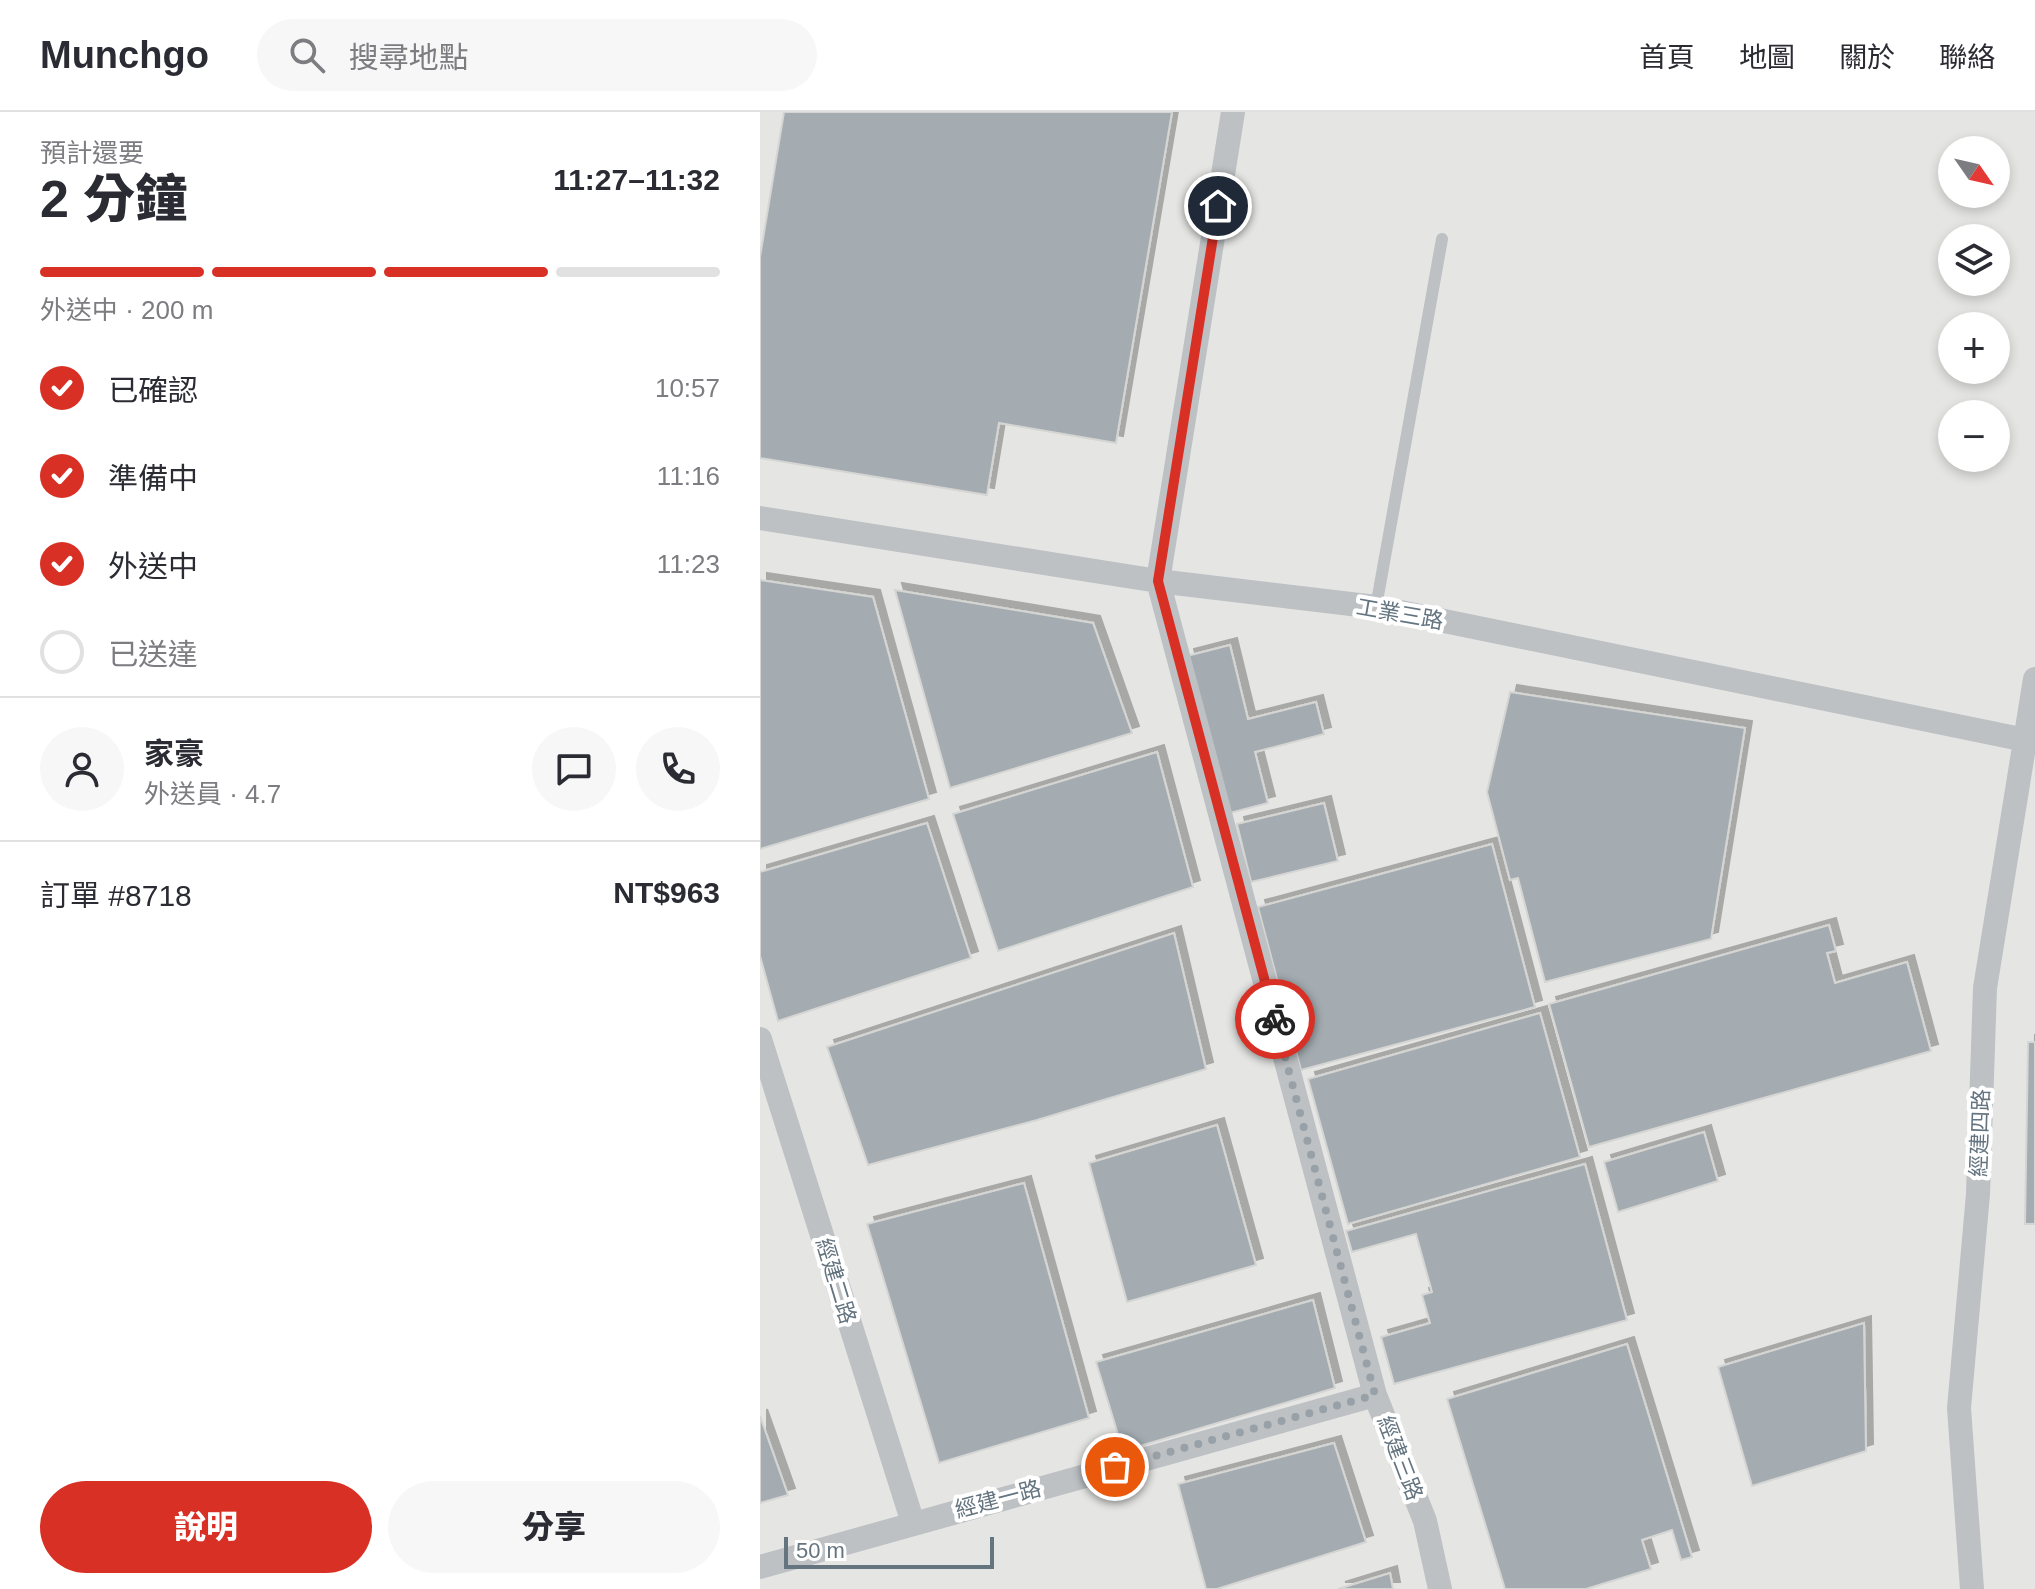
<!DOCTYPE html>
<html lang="zh-TW">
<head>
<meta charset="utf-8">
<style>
	:root { --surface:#fff; --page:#f7f7f7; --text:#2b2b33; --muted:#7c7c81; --line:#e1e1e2; --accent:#d93025 }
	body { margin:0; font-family:Helvetica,"Noto Sans TC",sans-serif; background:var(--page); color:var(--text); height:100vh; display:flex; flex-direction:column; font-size:30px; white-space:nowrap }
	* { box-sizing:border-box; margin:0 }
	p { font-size:26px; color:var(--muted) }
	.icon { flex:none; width:44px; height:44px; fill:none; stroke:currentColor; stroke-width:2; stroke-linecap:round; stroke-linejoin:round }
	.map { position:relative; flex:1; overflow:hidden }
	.sheet { display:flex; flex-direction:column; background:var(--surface); width:760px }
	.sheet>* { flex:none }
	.needle { width:52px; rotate:124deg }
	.controls { position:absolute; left:1178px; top:24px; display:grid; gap:16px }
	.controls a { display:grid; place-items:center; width:72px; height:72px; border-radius:50%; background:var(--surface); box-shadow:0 4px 12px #0003; font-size:40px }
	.scale { position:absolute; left:24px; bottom:20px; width:210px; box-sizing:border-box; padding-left:8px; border:4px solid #657580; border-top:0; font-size:22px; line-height:28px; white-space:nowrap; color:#657580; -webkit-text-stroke:6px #fff; paint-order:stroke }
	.pin { position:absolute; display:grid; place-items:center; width:68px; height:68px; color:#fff; margin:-34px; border:4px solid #fff; border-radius:50%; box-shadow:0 2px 8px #0007 }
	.courier { position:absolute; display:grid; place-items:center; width:80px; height:80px; margin:-40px; border:6px solid #d93025; border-radius:50%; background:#fff; color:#222; box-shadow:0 2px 10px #0007 }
	.head em { font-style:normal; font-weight:800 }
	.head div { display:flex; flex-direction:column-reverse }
	.head { display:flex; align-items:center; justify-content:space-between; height:136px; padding:0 40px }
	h1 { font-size:52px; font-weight:800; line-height:60px }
	.bar { display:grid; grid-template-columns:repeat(4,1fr); gap:12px 8px; align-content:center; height:96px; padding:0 40px }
	.bar i { height:10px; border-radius:6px; background:var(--line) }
	.bar .active { background:var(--accent) }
	.bar p { grid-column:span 4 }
	.line { display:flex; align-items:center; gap:20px; padding:0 40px; border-top:2px solid var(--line) }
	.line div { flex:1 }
	.round { display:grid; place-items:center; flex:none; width:84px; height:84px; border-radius:42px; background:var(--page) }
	ol { padding:0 40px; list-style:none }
	li { display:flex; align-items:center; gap:24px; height:88px }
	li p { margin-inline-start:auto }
	li .icon { padding:8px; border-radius:50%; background:var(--accent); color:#fff; stroke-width:4 }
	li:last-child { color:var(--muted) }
	li i { width:44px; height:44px; border:4px solid var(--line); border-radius:50% }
	.action { display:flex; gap:16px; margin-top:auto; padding:16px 40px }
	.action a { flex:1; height:92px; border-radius:48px; background:var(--accent); color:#fff; font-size:32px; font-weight:800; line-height:92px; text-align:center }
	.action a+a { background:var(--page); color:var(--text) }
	header { display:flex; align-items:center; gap:48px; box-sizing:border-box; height:112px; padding:0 40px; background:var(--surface); border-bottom:2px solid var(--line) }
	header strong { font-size:38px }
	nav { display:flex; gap:44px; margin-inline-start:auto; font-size:28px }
	.search { width:560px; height:72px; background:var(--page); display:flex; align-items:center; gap:20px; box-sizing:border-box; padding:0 28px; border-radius:44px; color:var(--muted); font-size:30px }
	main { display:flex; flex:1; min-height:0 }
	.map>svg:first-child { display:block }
</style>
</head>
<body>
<header>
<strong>Munchgo</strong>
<div class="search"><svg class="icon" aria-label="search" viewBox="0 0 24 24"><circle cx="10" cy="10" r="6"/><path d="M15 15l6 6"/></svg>搜尋地點</div>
<nav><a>首頁</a><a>地圖</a><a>關於</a><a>聯絡</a></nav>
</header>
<main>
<section class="sheet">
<div class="head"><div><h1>2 分鐘</h1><p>預計還要</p></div><em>11:27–11:32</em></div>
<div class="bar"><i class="active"></i><i class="active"></i><i class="active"></i><i></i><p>外送中 · 200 m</p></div>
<ol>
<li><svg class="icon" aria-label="check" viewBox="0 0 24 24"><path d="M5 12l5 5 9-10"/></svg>已確認<p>10:57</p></li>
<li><svg class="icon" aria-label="check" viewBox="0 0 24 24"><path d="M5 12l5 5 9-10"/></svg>準備中<p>11:16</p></li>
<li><svg class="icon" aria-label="check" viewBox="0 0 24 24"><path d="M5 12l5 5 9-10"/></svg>外送中<p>11:23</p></li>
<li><i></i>已送達</li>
</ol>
<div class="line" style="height:144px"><a class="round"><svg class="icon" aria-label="person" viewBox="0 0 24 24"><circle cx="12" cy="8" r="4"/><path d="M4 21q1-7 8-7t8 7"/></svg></a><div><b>家豪</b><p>外送員 · 4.7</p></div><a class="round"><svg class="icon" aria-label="chat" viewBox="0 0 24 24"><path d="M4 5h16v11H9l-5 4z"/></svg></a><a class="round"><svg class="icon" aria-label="phone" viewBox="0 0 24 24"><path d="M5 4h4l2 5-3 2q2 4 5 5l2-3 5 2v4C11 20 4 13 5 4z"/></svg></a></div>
<div class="line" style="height:104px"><div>訂單 #8718</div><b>NT$963</b></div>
<div class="action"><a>說明</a><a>分享</a></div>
</section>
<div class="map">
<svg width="1275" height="1477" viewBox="0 0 1275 1477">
	<defs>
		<filter id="shadow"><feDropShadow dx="7" dy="-7" stdDeviation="0" flood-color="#0004"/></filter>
	</defs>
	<rect width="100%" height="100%" fill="#f4f4f0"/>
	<path fill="#e5e5e4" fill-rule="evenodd" d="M0 0H1275V1477H0ZM1192 38H1236V82H1192ZM1192 126H1236V170H1192ZM1192 214H1236V258H1192ZM1192 302H1236V346H1192Z"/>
	<path fill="#a4acb1" stroke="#d5d5d3" stroke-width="2" filter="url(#shadow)" d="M24 0H412L356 331 239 311 227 383 0 346V145Z
		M0 468 113 485 169 687 0 737Z
		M135 478 333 511 372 621 190 676Z
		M470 533 488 607 556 590 564 622 495 640 508 691 466 702 427 544Z
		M750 580 985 616 951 827 785 870 758 766 750 768 727 680Z
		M397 640 433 775 238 839 193 702Z
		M564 691 578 749 491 770 477 712Z
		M167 711 211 846 18 909 0 844V760Z
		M732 732 775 895 541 958 498 795Z
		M1069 813 1076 839 1067 841 1075 871 1147 850 1171 939 829 1035 789 892Z
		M414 821 446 957 277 1008 108 1053 67 935Z
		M780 901 820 1045 588 1112 548 967Z
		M1268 930H1275V1112H1265Z
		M457 1013 496 1153 367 1190 329 1051Z
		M944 1020 958 1069 858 1100 844 1050Z
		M825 1052 867 1208 634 1272 621 1225 670 1211 662 1183 672 1180 656 1122 592 1140 586 1119Z
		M264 1071 329 1306 179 1351 107 1112Z
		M553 1188 575 1276 363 1339 336 1250Z
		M1104 1211 1106 1339 992 1374 958 1255Z
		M867 1232 932 1445 921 1448 912 1418 882 1428 891 1457 826 1477H745L687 1287Z
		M0 1304 28 1383 0 1391Z
		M574 1331 606 1430 457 1477H446L418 1372Z
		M630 1461 633 1477H578Z"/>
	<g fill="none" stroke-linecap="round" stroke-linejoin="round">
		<path stroke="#bdc1c4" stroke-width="12" d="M616 495 682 127"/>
		<path stroke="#bdc1c4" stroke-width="24" d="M473 0 398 469 615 1283 665 1409 680 1477
			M0 406 398 469 616 495 1275 630
			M0 927 153 1411
			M0 1455 615 1283
			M1212 1477 1199 1296 1218 1082 1225 876 1275 567"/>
	</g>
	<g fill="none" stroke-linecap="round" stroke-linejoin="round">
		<path stroke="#97a1a7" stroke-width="8" stroke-dasharray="0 14.4" d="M355 1355 615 1283 515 907"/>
		<path stroke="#d93025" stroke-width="10" d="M458 94 398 469 515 907"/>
	</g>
	<g text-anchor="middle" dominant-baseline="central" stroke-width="8" stroke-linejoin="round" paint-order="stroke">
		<g font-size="22" fill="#657580" stroke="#fff">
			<text transform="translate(640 502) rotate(10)">工業三路</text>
			<text transform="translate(1220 1021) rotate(-88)">經建四路</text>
			<text transform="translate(76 1169) rotate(73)">經建二路</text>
			<text transform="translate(640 1346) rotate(69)">經建三路</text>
			<text transform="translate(238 1387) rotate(-15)">經建一路</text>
		</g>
	</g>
</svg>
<div class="controls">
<a><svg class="needle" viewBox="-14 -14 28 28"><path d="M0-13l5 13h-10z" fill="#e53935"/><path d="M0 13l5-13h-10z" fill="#7c7c81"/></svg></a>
<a><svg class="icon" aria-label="layers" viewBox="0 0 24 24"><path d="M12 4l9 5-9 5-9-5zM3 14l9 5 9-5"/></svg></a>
<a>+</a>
<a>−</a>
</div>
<div class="scale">50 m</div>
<div class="pin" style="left:355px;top:1355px;background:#ea580c"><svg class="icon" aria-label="bag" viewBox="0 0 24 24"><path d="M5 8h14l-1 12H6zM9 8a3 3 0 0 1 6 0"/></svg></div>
<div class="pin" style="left:458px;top:94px;background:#1f2937"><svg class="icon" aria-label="home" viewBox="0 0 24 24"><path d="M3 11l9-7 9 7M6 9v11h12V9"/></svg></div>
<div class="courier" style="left:515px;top:907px"><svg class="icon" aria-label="bike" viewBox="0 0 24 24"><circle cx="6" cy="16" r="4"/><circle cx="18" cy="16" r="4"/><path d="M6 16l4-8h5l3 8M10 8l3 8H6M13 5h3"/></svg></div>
</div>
</main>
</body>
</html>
